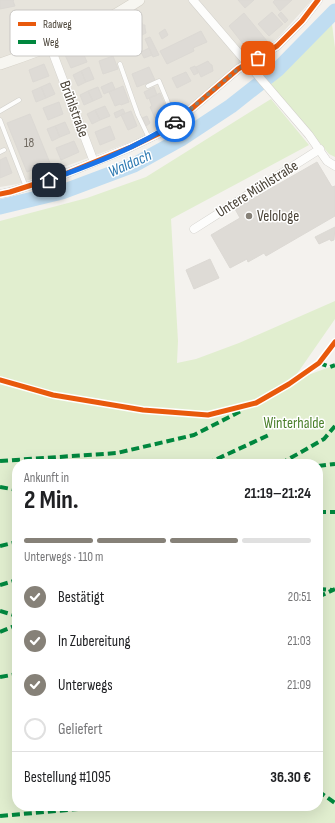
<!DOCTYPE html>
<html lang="de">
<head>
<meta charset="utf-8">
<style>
	:root { --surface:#fff; --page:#f6f6f6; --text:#202124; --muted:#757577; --line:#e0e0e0; --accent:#868178 }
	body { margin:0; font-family:"Sofia Sans Condensed",sans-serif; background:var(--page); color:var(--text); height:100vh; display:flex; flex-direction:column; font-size:15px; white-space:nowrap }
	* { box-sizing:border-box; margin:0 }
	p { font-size:13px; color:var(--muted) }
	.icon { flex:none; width:22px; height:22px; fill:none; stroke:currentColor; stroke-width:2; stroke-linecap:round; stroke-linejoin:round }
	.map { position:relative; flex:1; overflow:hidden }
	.details { position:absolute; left:12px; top:459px; width:311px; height:352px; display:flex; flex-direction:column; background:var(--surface); border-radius:16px; box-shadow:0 4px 16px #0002 }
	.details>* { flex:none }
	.pin { position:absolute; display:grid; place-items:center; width:34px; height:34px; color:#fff; margin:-17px; border-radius:8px; box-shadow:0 2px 6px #0006 }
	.courier { position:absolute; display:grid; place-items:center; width:40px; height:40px; margin:-20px; border:3px solid #1a73e8; border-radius:50%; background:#fff; color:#222; box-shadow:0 1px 5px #0007 }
	.summary em { font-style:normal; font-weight:700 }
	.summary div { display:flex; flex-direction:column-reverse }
	.summary { display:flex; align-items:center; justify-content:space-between; height:68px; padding:0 12px }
	h1 { font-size:26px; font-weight:700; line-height:30px }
	.bar { display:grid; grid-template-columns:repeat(4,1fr); gap:6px 4px; align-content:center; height:48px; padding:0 12px }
	.bar i { height:5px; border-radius:3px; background:var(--line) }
	.bar .on { background:var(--accent) }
	.bar p { grid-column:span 4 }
	.line { display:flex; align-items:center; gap:10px; padding:0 12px; border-top:1px solid var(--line) }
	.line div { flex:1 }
	ol { padding:0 12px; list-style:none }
	li { display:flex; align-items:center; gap:12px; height:44px }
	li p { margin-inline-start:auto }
	li .icon { padding:4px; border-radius:50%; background:var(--accent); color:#fff; stroke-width:4 }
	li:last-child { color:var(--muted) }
	li i { width:22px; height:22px; border:2px solid var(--line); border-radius:50% }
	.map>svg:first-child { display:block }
</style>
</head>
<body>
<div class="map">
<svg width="335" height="823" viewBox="0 0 335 823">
	<rect width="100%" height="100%" fill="#f4f2ee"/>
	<path fill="#e7e4dc" d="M0 0H312L277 39 227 73 163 127 139 139 18 184 0 187Z"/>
	<path fill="#e1eecf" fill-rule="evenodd" d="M331 16 335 48V157L329 154 269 82Z
		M271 99 309 145 171 219 178 341 177 363 196 359 239 343 335 301V319L292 381 335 365V823H0V221L87 198 146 177ZM17 464H318V806H17Z"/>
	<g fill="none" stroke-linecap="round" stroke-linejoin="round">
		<path stroke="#c0ddf1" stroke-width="15" d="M0 207 62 192 134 165 181 139 231 106 278 69 335 11"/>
	</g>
	<path fill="#dedbd6" stroke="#dcd9d4" d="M0 0H14L13 1 15 6 0 9Z
		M238 0H254L245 8Z
		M275 0H292L280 11 273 2Z
		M272 12 283 24 269 36 258 24Z
		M281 12 288 20 285 23 278 15Z
		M244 13 267 41 251 54 229 26Z
		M140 19 143 25H145V28L146 33 132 40 125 26 133 23 134 20 135 21Z
		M165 29 168 35 162 39 159 33Z
		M201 31 207 42 193 48 194 51 167 64 160 51Z
		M150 37 159 55 153 57 145 39Z
		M81 48 87 62 71 68 65 55Z
		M149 48 152 55 144 58 141 52Z
		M113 56 118 69 103 74 99 61Z
		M208 61 210 64 212 65 213 71 201 77 196 67Z
		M44 64 49 76 33 82 29 70Z
		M195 66 198 73 194 75 190 68Z
		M89 67 94 79 86 82 81 71Z
		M149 67 155 80 137 87 132 74Z
		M81 71 86 82 78 86 73 75Z
		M186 72 191 81 177 88 172 78Z
		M112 82 115 89 104 94 101 87Z
		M50 83 55 94 46 98 41 87Z
		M123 86 129 102 121 105 120 104 115 106 109 92Z
		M41 87 46 98 36 102 32 91Z
		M98 87 102 97 93 101 88 91Z
		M154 87 157 95 147 99 144 92Z
		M88 91 93 101 84 105 80 95Z
		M160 93 168 112 155 118 150 107 152 106 149 98Z
		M59 102 63 114 48 120 43 108Z
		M105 106 110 116 100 120 95 110Z
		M123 109 125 113 116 118 114 113Z
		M95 110 100 120 92 124 87 114Z
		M131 111 137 126 128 130 121 115Z
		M30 114 50 163 27 172 7 123Z
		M147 116 150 123 146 126 142 118Z
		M65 122 70 133 60 137 55 126Z
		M55 126 60 137 52 141 47 129Z
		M110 126 115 139 100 145 95 132Z
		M74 141 79 152 61 160 56 148Z
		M6 157 12 173 0 178V160Z
		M317 162 332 187 335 186V216L266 256 264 253 248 262 247 259 230 268 211 235 240 218 235 209Z
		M335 227 334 240 331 241 330 239 319 244 315 237Z
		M210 259 219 278 194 289 186 270Z"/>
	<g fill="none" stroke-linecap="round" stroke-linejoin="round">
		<g stroke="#d2d0cb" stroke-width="5">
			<path id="lane" d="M54 56 101 35 107 48
				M120 64 138 115 149 138
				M148 86 159 81 176 122
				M0 111 19 100
				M0 120 26 187
				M0 152 4 150"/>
		</g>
		<g stroke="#d2d0cb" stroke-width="9">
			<path id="street" d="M193 0 309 135 327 161 335 166
				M54 56 94 162
				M0 194 10 192 60 176 131 147 160 133 176 122 238 69 277 46 302 21 318 0
				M194 229 320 149"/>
		</g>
		<g stroke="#d3cfc5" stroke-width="12">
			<path id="secondary" d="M0 64C48 48 96 29 139 0"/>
		</g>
		<use href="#lane" stroke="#fdfdfc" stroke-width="4"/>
		<use href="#street" stroke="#fdfdfc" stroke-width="8"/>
		<use href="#secondary" stroke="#f7f6f1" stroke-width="11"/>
		<path stroke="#00873e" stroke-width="4" stroke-dasharray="8 4" stroke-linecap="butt" d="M319 363 330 367 335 365
			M0 461 117 453 194 435 243 410
			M206 464 271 434
			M280 464 324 439 335 426
			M318 466 335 464
			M0 487 17 490
			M318 512H335
			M0 546 17 542
			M0 585 17 580
			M318 589 332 590
			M318 597 335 589
			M0 611 17 616
			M0 632 17 625
			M0 677 17 674
			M318 791 335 803
			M0 816 78 809 88 806"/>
		<g stroke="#fff" stroke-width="8">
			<path id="cycleway" d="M0 194 10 192 60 176 131 147 160 133 176 122 238 69 277 46 302 21 318 0
				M0 380 53 395 143 410 208 415 256 403 289 384 319 363 335 342"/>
		</g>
		<use href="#cycleway" stroke="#e8590c" stroke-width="5"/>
	</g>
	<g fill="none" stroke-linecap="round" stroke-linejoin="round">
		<path stroke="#868178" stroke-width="4" stroke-dasharray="0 7.2" d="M175 122 238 69 258 58"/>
		<path stroke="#1a73e8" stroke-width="5" d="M49 180C91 165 139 147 175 122"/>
	</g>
	<circle fill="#868178" stroke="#fff" stroke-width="1.5" cx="249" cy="216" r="4"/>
	<g text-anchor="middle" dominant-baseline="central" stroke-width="3" stroke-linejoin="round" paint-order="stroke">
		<g font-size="13" fill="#706a61">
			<text x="29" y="143">18</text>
		</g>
		<g font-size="15" fill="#4b4439" stroke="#fff">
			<text transform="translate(74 109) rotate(70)">Brühlstraße</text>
			<text transform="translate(257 189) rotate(-32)">Untere Mühlstraße</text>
		</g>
		<g font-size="15" fill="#4b4439" stroke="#fff" text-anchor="start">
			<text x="257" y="216">Velologe</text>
		</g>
		<g font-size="15" fill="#4a7f2a" stroke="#fff">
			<text x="294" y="423">Winterhalde</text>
		</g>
		<g font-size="16" font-style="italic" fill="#2e7ab2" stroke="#fff">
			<text transform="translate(130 164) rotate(-24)">Waldach</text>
		</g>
	</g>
	<rect x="10" y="10" width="132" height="46" rx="6" fill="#fff" stroke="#c9c7c4" stroke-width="1"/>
	<rect x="18" y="22" width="18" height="4" fill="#e8590c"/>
	<rect x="18" y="40" width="18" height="4" fill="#00873e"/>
	<g font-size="11" fill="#4b4439">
		<text x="43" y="28">Radweg</text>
		<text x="43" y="46">Weg</text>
	</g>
</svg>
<div class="pin" style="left:258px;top:58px;background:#ea580c"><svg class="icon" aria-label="bag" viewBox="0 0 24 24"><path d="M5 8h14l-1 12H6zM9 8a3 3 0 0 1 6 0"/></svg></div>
<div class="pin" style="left:49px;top:180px;background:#1f2937"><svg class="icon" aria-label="home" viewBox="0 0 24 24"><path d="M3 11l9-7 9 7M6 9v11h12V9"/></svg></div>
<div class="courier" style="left:175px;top:122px"><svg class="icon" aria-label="car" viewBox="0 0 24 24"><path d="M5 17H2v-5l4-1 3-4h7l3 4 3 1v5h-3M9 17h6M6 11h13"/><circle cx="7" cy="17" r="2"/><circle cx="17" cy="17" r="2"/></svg></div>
<section class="details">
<div class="summary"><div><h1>2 Min.</h1><p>Ankunft in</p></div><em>21:19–21:24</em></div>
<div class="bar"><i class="on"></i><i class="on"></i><i class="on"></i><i></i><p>Unterwegs · 110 m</p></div>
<ol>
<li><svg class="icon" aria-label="check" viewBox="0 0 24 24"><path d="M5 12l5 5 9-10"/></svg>Bestätigt<p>20:51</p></li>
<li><svg class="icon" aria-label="check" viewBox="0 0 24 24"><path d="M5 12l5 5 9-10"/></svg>In Zubereitung<p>21:03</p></li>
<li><svg class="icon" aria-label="check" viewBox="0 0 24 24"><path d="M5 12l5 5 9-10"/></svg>Unterwegs<p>21:09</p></li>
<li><i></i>Geliefert</li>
</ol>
<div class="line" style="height:52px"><div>Bestellung #1095</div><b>36.30 €</b></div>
</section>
</div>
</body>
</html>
